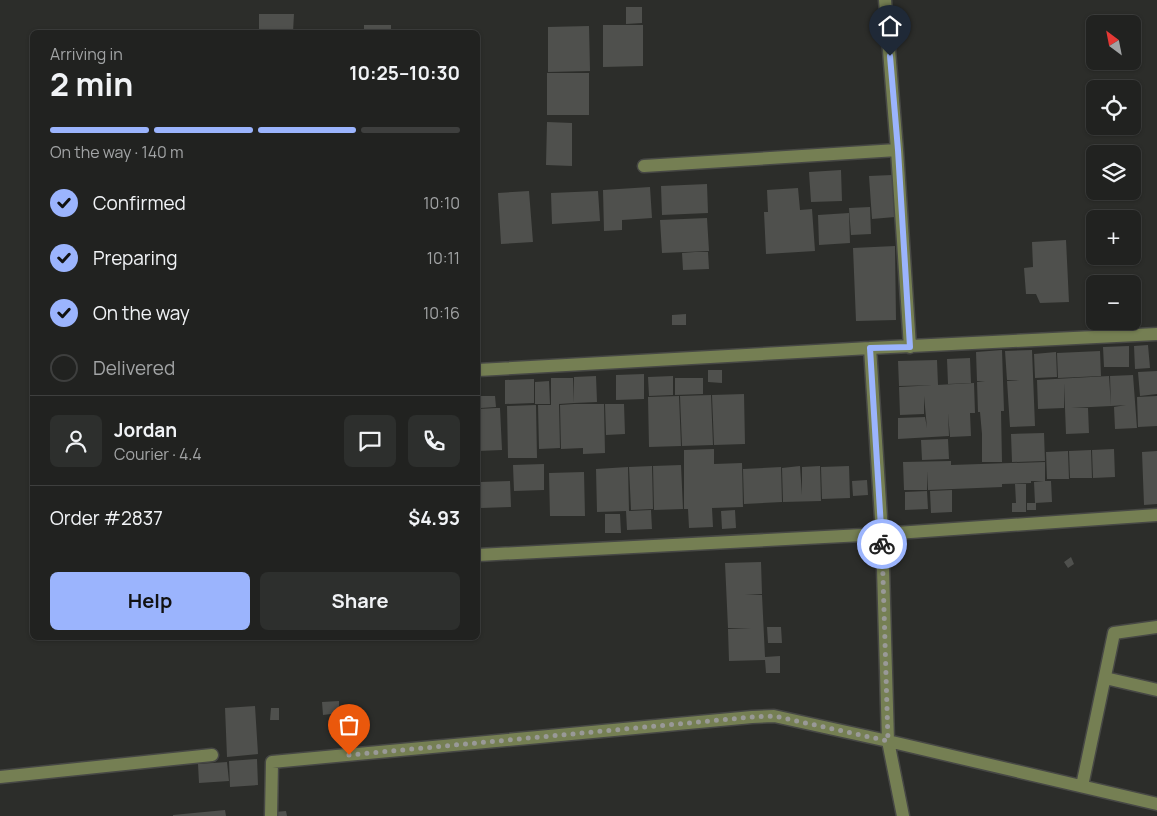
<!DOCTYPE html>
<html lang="en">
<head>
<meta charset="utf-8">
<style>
	:root { --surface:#212220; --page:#2d2f2d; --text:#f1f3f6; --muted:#a2a4a5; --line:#3e3f3e; --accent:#9bb4fd }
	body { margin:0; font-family:Manrope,sans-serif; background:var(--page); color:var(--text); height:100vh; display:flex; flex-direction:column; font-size:19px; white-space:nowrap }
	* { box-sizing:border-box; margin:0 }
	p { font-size:16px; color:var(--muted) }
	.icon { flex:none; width:28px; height:28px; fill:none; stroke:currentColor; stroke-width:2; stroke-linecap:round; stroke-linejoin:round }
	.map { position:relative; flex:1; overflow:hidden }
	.panel { position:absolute; left:30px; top:30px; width:450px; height:610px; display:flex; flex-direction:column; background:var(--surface); border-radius:8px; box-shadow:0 1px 4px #0004,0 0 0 1px var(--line) }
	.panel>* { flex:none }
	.needle { width:32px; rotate:328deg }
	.buttons { position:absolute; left:1086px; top:15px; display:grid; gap:10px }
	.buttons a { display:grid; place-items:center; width:55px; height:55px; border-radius:8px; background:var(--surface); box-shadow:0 1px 4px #0004,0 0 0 1px var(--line); font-size:25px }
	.pin { position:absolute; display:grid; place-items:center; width:42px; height:42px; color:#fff; margin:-51px -21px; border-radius:50% 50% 50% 0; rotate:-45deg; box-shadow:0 0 5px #0007 }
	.pin .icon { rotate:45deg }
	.courier { position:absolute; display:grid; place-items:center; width:50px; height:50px; margin:-25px; border:4px solid #9bb4fd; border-radius:50%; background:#fff; color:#222; box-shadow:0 1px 6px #0007 }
	.summary em { font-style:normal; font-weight:700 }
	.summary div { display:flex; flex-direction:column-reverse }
	.summary { display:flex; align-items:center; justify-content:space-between; height:85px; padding:0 20px }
	h1 { font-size:32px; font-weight:700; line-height:38px }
	.bar { display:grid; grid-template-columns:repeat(4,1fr); gap:8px 5px; align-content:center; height:60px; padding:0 20px }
	.bar i { height:6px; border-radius:4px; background:var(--line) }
	.bar .on { background:var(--accent) }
	.bar p { grid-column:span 4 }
	.line { display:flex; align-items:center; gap:12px; padding:0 20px; border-top:1px solid var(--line) }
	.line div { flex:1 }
	.round { display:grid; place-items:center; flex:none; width:52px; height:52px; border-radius:8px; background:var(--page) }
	ol { padding:0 20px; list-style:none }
	li { display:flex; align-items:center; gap:15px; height:55px }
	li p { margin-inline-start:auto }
	li .icon { padding:5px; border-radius:50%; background:var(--accent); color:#111; stroke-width:4 }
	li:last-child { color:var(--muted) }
	li i { width:28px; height:28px; border:2px solid var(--line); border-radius:50% }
	.button { display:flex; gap:10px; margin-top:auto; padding:10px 20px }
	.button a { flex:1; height:58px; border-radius:8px; background:var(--accent); color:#111; font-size:20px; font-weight:700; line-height:58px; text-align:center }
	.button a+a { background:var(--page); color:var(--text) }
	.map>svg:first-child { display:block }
</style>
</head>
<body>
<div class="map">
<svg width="1157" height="816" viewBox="0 0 1157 816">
	<rect width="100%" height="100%" fill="#2c2d2a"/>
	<path fill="#4f504d" d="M626 7H642V23L626 24Z
		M259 14H294L293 32H259Z
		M364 25H391V32H364Z
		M603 25H643V66L603 67Z
		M589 26 590 71 548 72V27Z
		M547 73H589V115H547Z
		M547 122 572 123V166L546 165Z
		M841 170 842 201 811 202 809 172Z
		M892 175 895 217 872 219 869 176Z
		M707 184 708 213 662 215 661 186Z
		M650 187 652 218 622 220V230L604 231 603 190Z
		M798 188 800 210 812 209 815 251 766 254 764 212H768L767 190Z
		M529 191 533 242 501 244 498 193Z
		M598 191 600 221 552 224 551 193Z
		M870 207 871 234 851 235 849 208Z
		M849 213 850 243 819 245 818 215Z
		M707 218 709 251 662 253 660 220Z
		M1066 240 1069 302 1040 303 1036 294H1026L1024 268 1033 267 1032 242Z
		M895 246 896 320 856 321 853 248Z
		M695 252H708L709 269 683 270 682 253Z
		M686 314V325H672V315Z
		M1148 345 1150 368 1135 369 1134 346Z
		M1129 346V367H1104L1103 347Z
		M1002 350 1004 411H1001L1002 462H982V434L980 412H978L977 382 985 381H977L976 352Z
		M1032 350 1035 426 1010 427 1007 381 1020 380H1007L1005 351Z
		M1100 351 1101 376 1058 378 1057 353Z
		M1056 352 1057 377 1035 378 1034 354Z
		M970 358 971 383 948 384 947 359Z
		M937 360 938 385 899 386 898 361Z
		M708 370H722V383L708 382Z
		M1157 371V394L1140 396 1138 372Z
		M644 374V399L616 400V375Z
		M1133 375 1137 428 1115 429 1114 407 1126 405 1111 406 1110 376Z
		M596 376 597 402 574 403V377Z
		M673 376V395L649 396 648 377Z
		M1109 376 1111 406 1071 408H1088L1089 433 1066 434 1064 383V408L1038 409 1037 380Z
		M551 378H573L574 403 559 404 560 448 539 449 538 405H551Z
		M675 378H703V394L675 395Z
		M534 379V403L505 404V380Z
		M549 381 550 404H535V382Z
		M974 383 975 413H970L971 436 950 437 948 413 949 436 898 439V418L925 417 927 428 924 396V414L900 415 899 387Z
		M744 394 745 444 714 445 712 395Z
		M711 395 713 445 682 446 680 396Z
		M481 396H495L496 407 481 408Z
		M679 396 681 446 649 447 648 397Z
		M1157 396V426L1138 427 1137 397Z
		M574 404H582V440V404H604L605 453 583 454V448L561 449 560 405Z
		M605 404H624L625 434 606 435Z
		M536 405 537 458H508L507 406Z
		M496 408H500L502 450 478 451V409Z
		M1044 433 1045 461 1012 462 1011 434Z
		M948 439 949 459 922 460 921 440Z
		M714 449V464L742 463 743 507 712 508 713 527 689 528 688 509H684V450Z
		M1114 449 1115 477 1093 478 1092 450Z
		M1091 450 1092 478H1070L1069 451Z
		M1068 451 1069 479H1047L1046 452Z
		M1157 451V504L1144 505 1142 452Z
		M951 461V465L1045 462V481H1031V483L1002 484V487L928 490 927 471V490H904L903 462Z
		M544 464V490L514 491 513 465Z
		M681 465 683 509 654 510 653 466Z
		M652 466 653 509 631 510 629 467Z
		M800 466 802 495V467L820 466 821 501 783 502 782 468Z
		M849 466 850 498 822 499 821 467Z
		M628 467 629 511 651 510 652 529 627 530 626 511 597 512 596 469Z
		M781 467 782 502 744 504 743 469Z
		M584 472 585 516H550L549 473Z
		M867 480 868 495 853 496 852 481Z
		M510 481 511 507 481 508 480 482Z
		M1044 481H1051L1052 502 1035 503 1034 482Z
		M1015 484H1026V512H1012V503H1016Z
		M952 490V512L931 513 930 491Z
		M927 491 928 509 905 510V492Z
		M1027 503H1036V510H1027Z
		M735 510 736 528 722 529 721 511Z
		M605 514H620L621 533H605Z
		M1071 557 1074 564 1068 568 1064 562Z
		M761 562 762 594 745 595H762L765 657 780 656V673H766L765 660 729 661 728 629 751 628H728L725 563Z
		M767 627H781L782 643H768Z
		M339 701V713L323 715 322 702Z
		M255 706 258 754 227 757 225 708Z
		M271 708H279V720H270Z
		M257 759 258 785 230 787 229 761Z
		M227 762 229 781 199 783 198 764Z
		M225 810 226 816H173V815Z
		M286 811 287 816H275V812Z"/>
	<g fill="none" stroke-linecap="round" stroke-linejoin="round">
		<g stroke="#474845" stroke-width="15">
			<path id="minor" d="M885 0 897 150 910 347
				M644 166 897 150
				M870 348 882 534 888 741 903 816
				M478 370 870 348 1157 334
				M478 555 882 534 1157 515
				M1105 678 1157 690
				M0 777 212 755
				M1082 786 1114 633 1157 627
				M271 816 272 762 752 717 774 716 888 741 1157 804"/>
		</g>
		<use href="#minor" stroke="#757f53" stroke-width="12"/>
	</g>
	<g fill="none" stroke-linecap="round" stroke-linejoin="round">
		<path stroke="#999997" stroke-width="5" stroke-dasharray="0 9" d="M349 755 752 717 774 716 888 741 882 544"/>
		<path stroke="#9bb4fd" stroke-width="6" d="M882 544 870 348 910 347 898 150 890 56"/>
	</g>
</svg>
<div class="buttons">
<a><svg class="needle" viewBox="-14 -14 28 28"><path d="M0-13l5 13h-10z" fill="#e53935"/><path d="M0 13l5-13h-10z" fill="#a2a4a5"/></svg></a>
<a><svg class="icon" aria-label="locate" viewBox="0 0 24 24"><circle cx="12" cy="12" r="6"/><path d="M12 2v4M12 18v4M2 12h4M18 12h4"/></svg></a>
<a><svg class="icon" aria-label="layers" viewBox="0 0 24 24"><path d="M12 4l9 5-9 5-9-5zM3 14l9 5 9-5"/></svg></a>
<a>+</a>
<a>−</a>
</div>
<div class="pin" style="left:349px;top:755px;background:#ea580c"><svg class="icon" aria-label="bag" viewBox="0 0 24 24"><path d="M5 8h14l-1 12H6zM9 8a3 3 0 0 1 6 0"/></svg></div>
<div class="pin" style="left:890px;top:56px;background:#1f2937"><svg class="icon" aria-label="home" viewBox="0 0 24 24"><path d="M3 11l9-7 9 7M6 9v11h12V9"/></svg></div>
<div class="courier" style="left:882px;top:544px"><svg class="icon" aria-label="bike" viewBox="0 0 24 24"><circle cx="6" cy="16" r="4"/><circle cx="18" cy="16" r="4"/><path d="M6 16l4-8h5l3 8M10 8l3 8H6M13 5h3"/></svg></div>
<section class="panel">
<div class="summary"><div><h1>2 min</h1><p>Arriving in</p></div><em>10:25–10:30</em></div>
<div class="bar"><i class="on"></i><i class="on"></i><i class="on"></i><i></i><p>On the way · 140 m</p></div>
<ol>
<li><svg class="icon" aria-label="check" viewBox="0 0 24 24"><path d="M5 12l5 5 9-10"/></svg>Confirmed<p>10:10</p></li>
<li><svg class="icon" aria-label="check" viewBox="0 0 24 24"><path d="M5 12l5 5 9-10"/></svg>Preparing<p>10:11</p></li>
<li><svg class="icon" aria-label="check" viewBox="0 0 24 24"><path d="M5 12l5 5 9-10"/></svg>On the way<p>10:16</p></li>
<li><i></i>Delivered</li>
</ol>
<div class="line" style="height:90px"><a class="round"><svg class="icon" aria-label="person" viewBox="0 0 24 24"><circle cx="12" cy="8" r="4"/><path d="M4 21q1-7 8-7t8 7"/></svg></a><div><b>Jordan</b><p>Courier · 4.4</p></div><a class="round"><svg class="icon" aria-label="chat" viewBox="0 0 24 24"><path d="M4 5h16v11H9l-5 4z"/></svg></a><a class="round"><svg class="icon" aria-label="phone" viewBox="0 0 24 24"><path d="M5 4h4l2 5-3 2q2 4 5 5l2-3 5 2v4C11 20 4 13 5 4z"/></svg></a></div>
<div class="line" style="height:65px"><div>Order #2837</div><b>$4.93</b></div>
<div class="button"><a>Help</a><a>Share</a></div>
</section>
</div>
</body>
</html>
